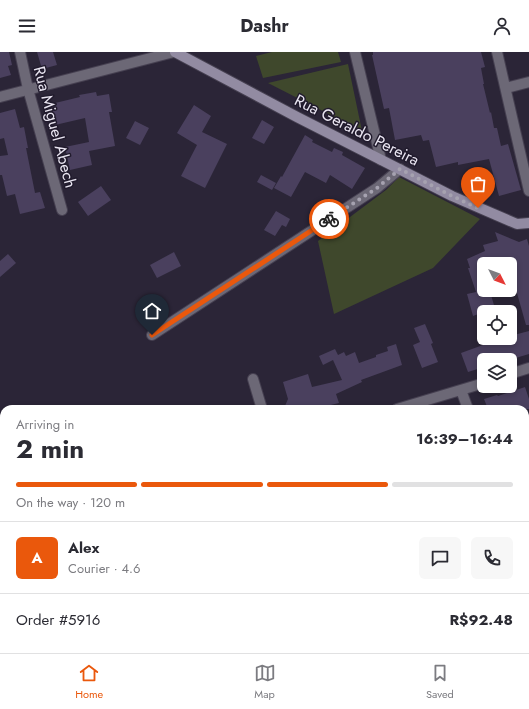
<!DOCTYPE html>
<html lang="en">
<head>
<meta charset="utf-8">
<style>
	:root { --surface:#fff; --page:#f7f7f7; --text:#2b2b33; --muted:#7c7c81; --line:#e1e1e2; --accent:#ea580c }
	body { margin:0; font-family:Jost,sans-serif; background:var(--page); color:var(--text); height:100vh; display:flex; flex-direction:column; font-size:15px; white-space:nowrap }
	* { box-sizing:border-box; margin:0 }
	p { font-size:13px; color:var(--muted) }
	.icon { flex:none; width:22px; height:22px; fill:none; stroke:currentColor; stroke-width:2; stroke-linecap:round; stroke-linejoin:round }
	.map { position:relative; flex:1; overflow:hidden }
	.drawer { position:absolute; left:0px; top:353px; width:529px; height:248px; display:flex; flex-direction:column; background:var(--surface); border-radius:12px 12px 0 0; box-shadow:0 2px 6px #0003 }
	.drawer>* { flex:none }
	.needle { width:26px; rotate:132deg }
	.tools { position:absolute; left:477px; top:205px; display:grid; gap:8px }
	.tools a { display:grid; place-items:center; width:40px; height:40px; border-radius:6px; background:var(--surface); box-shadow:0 2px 6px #0003; font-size:20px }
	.pin { position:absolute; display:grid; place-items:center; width:34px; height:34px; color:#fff; margin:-41px -17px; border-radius:50% 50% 50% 0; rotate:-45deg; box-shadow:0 0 4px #0007 }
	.pin .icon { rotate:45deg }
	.courier { position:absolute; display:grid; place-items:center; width:40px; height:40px; margin:-20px; border:3px solid #ea580c; border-radius:50%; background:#fff; color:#222; box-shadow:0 1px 5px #0007 }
	.head em { font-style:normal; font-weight:700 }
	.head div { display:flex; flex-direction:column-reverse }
	.head { display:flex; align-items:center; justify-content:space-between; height:68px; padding:0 16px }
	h1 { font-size:26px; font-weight:700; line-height:30px }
	.bar { display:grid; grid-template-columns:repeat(4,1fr); gap:6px 4px; align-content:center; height:48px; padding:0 16px }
	.bar i { height:5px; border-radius:3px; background:var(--line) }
	.bar .active { background:var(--accent) }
	.bar p { grid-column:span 4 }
	.line { display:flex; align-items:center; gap:10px; padding:0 16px; border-top:1px solid var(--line) }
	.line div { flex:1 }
	.round { display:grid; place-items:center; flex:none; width:42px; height:42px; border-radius:6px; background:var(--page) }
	header { display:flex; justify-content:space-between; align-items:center; height:52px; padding:0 16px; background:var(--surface); font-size:18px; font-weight:700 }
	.menu { display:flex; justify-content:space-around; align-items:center; height:56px; border-top:1px solid var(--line); background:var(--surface); font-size:11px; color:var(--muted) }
	.menu a { display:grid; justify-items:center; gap:2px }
	.menu .active { color:var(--accent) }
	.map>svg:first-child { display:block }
</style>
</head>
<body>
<header><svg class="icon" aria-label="menu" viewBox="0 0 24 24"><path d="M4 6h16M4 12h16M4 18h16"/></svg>Dashr<svg class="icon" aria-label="person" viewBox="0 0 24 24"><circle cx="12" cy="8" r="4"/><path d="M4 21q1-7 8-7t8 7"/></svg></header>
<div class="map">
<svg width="529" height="601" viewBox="0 0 529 601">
	<rect width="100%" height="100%" fill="#2b2537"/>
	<path fill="#3f482c" d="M272 0H338L341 10 263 26 256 4Z
		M348 12 362 79 268 31Z
		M399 125 480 167 433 216 334 262 318 189 386 138Z"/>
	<path fill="#4a405e" d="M0 0H9L12 13 8 14 11 23 0 26Z
		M37 0H53L57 13 42 17Z
		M373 0H481L485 15 481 16 484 32H483L490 61 491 60 494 76H497L501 94 508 92 521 138 499 144 489 107 458 113V110L436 115 429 88 423 89 421 83 395 88 389 56 384 57 372 3H373Z
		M96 40 97 44 109 42 112 60H109L115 94 89 99 92 113 70 118 65 95 89 90 85 66 55 73 51 52 80 45 79 43Z
		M194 53 211 64 202 80 227 92 205 136 181 124 197 93 177 81Z
		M15 57 20 76 24 75 28 96H26L35 141 40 140 45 156 20 162 15 142 7 144 2 123H0V104L8 103 4 86 0 87V61Z
		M262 68 274 75 264 92 252 86Z
		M135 69 149 76 140 93 126 86Z
		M305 83 313 88 312 90 332 100 334 96 343 100 342 103 365 116 352 137 330 123 326 131 305 120 291 145 274 136 281 124 282 125Z
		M261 123 276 131 272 138 257 130Z
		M101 134 111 148 88 164 78 150Z
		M276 159 290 167 286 175 282 173 275 184 264 178Z
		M495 180 519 190 527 187 529 194V273H526L513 227 512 228 510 223V212H484V245L491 243 496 260H484L473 264 467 242 476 240 468 216H470L467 207 485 199 483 193 498 189Z
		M174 200 181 214 157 226 150 213Z
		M8 202 16 211 0 225V209Z
		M425 272 433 291 431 292 438 310 422 316 413 293 420 290 414 276Z
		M529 279V302L509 308H484V315L468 320 461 301 483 293 482 291 496 286H510V284Z
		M396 292 402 313 361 328 362 330 336 342 339 351 314 357H290L285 354 288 347 283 330 308 322 312 335 342 328 333 308 323 313 319 304 335 297 338 303 344 300 346 304 355 300 359 311 376 305V303L388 299 387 295Z
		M525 335 529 347V357H488L484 347 497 343 498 344Z"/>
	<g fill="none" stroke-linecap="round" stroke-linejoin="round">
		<g stroke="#464051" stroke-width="8">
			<path id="lane" d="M394 601 398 597"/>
		</g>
		<g stroke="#464051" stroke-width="12">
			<path id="street" d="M20 0 28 37 62 158
				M355 0 381 108
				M497 0 529 139
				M506 36 529 30
				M0 45 174 0
				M152 283 377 136 400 117
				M510 322 529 316
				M253 327 262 357
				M461 338 468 357
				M397 357 484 331"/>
		</g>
		<g stroke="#464051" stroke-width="12">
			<path id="secondary" d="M175 0 297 65 452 144 517 172 529 171"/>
		</g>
		<use href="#lane" stroke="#6c6876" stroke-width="5.5"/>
		<use href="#street" stroke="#6c6876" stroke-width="10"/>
		<use href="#secondary" stroke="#928ba2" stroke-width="10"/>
	</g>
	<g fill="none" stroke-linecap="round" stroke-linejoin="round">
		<path stroke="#a6a2b0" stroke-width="4" stroke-dasharray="0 7.2" d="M329 167 377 136 400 117 452 144 478 156"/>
		<path stroke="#ea580c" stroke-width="5" d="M152 283 329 167"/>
	</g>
	<g text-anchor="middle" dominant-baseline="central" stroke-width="3" stroke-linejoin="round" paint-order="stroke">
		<g font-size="16" fill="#e9e5f1" stroke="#211b2d">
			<text transform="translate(55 75) rotate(75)">Rua Miguel Abech</text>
			<text transform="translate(357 78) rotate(27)">Rua Geraldo Pereira</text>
		</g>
	</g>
</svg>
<div class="tools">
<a><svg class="needle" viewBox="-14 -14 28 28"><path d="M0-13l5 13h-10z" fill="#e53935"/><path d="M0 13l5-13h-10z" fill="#7c7c81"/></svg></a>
<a><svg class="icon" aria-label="locate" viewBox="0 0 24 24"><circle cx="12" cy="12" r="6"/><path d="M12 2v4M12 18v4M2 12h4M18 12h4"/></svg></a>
<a><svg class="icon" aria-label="layers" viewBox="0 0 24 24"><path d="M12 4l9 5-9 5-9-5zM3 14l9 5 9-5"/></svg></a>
</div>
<div class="pin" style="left:478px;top:156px;background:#ea580c"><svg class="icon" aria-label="bag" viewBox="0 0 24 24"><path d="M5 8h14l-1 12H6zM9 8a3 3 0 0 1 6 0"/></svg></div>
<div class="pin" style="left:152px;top:283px;background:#1f2937"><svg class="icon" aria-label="home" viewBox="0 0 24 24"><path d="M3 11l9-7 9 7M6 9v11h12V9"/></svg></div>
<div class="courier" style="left:329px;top:167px"><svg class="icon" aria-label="bike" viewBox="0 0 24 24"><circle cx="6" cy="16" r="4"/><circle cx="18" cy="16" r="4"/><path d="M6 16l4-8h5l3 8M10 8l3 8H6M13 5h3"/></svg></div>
<section class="drawer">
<div class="head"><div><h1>2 min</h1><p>Arriving in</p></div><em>16:39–16:44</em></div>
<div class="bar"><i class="active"></i><i class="active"></i><i class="active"></i><i></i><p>On the way · 120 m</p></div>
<div class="line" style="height:72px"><b class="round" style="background:var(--accent);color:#fff">A</b><div><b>Alex</b><p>Courier · 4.6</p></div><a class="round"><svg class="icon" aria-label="chat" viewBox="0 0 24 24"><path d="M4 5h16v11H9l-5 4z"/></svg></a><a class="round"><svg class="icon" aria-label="phone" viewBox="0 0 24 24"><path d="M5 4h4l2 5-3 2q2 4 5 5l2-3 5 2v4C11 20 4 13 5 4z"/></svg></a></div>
<div class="line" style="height:52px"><div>Order #5916</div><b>R$92.48</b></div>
</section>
</div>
<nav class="menu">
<a class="active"><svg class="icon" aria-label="home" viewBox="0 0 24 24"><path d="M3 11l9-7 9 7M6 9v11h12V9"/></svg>Home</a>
<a><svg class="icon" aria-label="map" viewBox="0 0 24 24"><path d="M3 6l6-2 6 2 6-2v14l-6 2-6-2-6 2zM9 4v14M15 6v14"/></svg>Map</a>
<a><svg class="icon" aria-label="saved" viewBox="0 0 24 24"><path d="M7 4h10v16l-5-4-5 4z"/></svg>Saved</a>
</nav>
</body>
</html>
